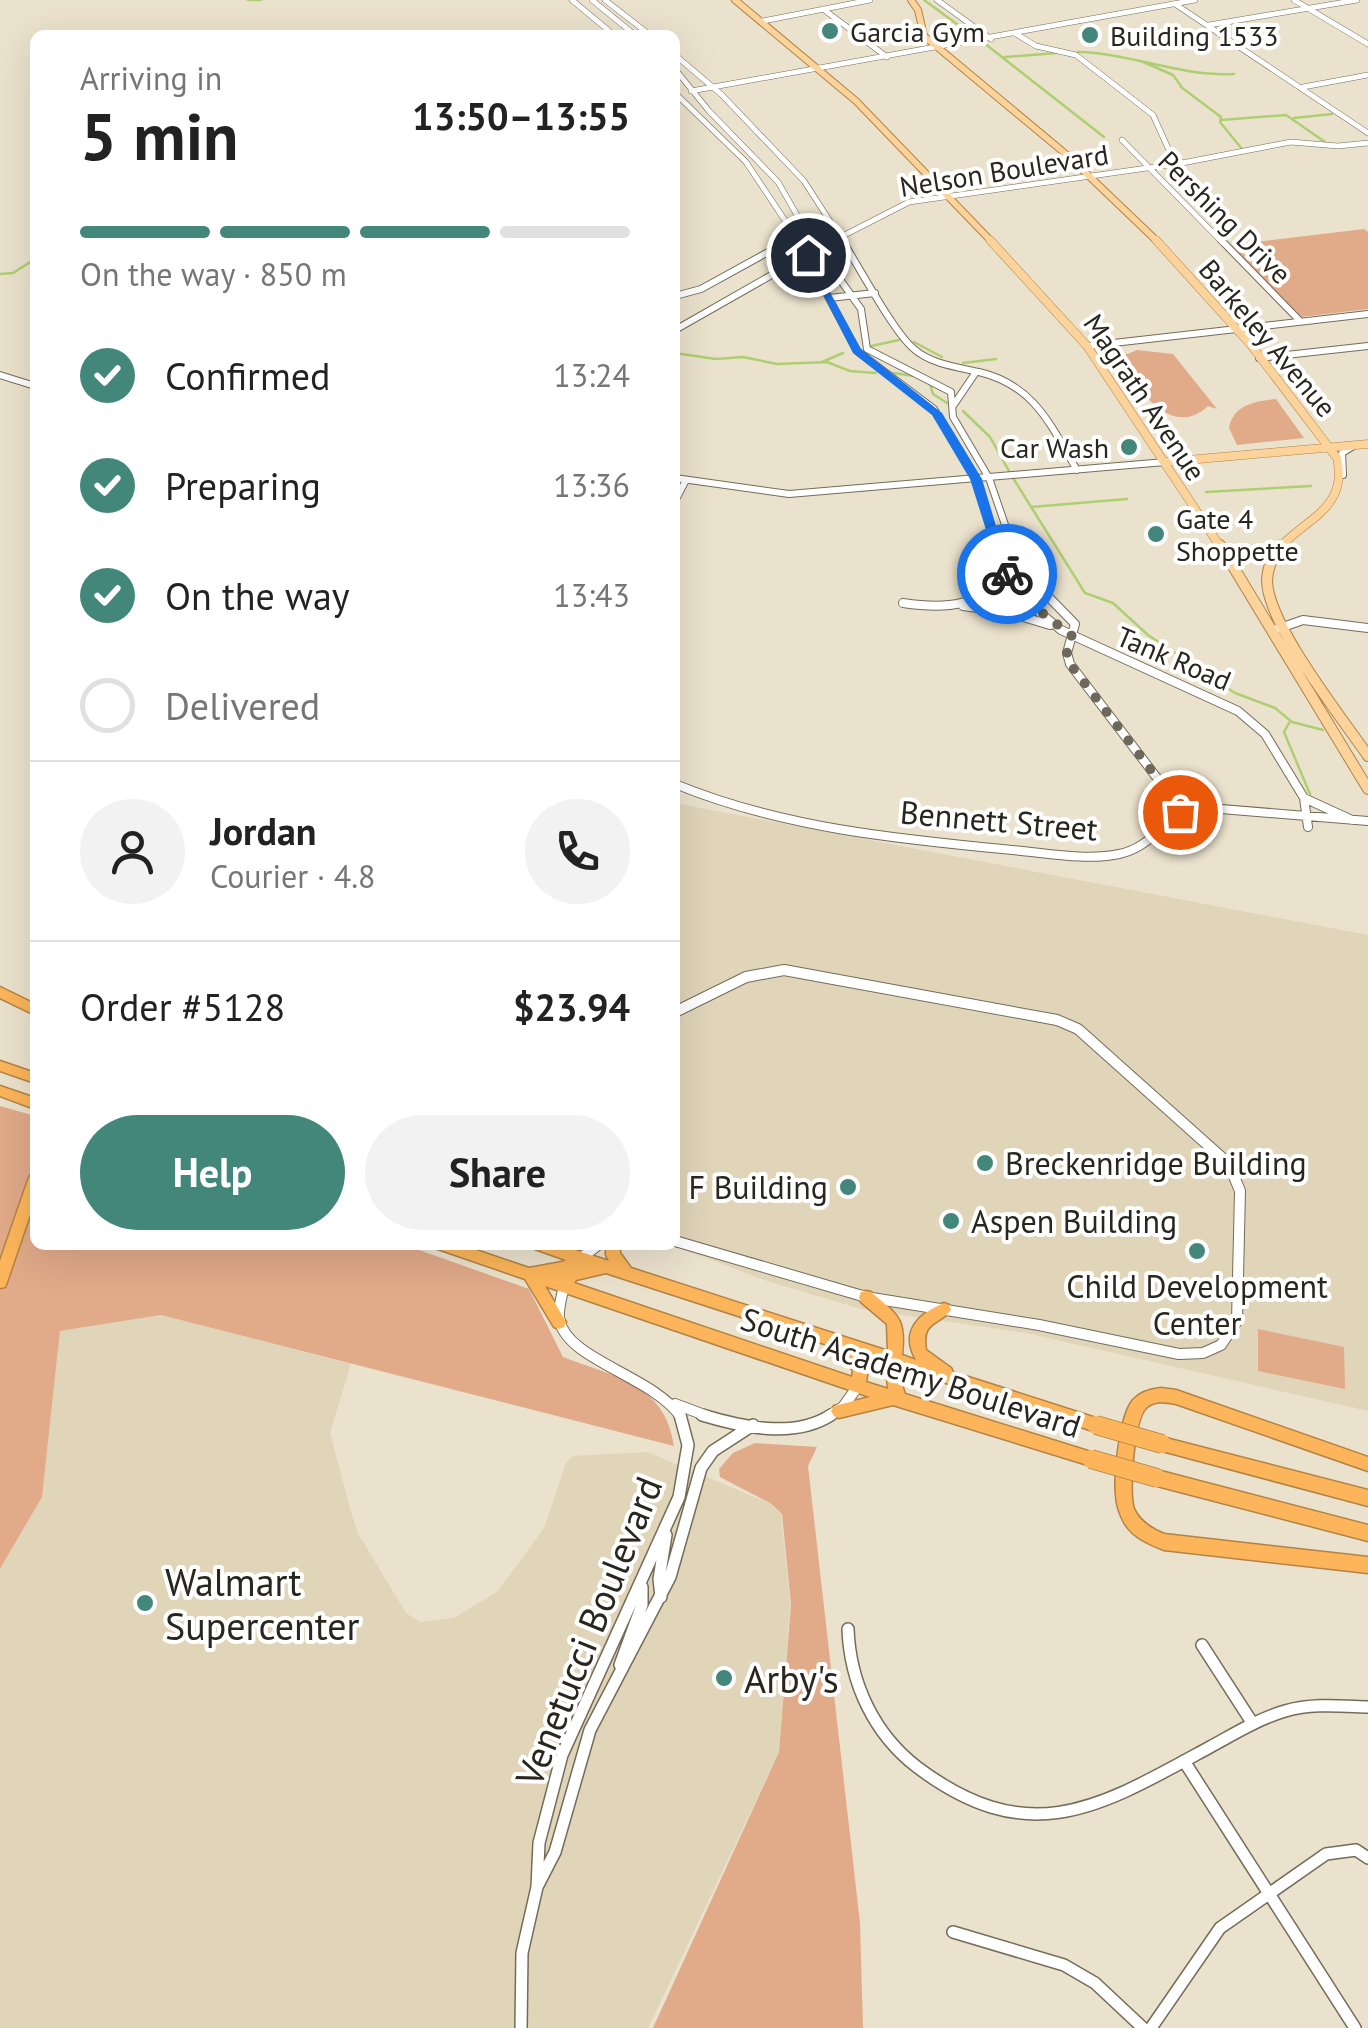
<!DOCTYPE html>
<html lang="en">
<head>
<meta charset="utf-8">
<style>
	:root { --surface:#fff; --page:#f2f2f2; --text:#222; --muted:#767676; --line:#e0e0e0; --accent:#43877a }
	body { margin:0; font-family:"PT Sans",sans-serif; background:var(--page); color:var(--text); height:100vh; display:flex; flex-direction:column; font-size:38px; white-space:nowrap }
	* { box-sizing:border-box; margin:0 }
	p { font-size:32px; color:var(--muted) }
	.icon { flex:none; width:55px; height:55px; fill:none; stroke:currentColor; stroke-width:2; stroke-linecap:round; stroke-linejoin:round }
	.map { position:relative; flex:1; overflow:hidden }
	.sheet { position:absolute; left:30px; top:30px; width:650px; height:1220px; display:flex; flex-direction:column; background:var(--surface); border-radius:15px; box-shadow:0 10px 40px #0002 }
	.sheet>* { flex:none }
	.pin { position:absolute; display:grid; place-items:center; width:85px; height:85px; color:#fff; margin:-42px; border:5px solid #fff; border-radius:50%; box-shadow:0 2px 10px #0007 }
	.courier { position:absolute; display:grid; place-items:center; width:100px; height:100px; margin:-50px; border:8px solid #1a73e8; border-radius:50%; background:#fff; color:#222; box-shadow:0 2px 12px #0007 }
	.head em { font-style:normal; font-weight:800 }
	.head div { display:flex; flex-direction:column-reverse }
	.head { display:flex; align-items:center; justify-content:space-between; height:170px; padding:0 50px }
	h1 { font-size:65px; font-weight:800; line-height:75px }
	.bar { display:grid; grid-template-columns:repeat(4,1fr); gap:15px 10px; align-content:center; height:120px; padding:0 50px }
	.bar i { height:12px; border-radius:8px; background:var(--line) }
	.bar .active { background:var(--accent) }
	.bar p { grid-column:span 4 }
	.line { display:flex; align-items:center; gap:25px; padding:0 50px; border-top:2px solid var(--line) }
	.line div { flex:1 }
	.round { display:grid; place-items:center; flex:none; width:105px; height:105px; border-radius:52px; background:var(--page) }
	ol { padding:0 50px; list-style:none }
	li { display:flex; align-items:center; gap:30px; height:110px }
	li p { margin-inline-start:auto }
	li .icon { padding:10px; border-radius:50%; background:var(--accent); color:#fff; stroke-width:4 }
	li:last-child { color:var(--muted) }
	li i { width:55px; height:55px; border:5px solid var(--line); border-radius:50% }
	.button { display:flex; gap:20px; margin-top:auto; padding:20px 50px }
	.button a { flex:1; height:115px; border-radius:60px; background:var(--accent); color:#fff; font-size:40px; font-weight:800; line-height:115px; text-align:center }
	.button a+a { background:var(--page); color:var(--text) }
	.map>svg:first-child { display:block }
</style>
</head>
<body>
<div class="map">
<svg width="1368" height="2028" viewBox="0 0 1368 2028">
	<rect width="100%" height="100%" fill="#ebe2cd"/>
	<path fill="#e0d5b9" d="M675 803 1368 935V1411L1026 1333 861 1309 764 1280 672 1245Z
		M161 1315 351 1364 330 1433 351 1512 358 1533 406 1613 420 1622 454 1618 498 1591 544 1528 566 1463 573 1456 647 1452 769 1503 781 1514 790 1603 779 1752 648 2028H0V1569L42 1497 60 1331Z"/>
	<path fill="#e1aa89" d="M1364 229 1368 232V309L1301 317 1231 245Z
		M1137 350 1173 354 1217 409 1208 406C1173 439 1140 392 1122 365L1125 355Z
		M1276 399 1304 438 1237 445 1229 428C1233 405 1255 401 1276 399Z
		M0 1106 35 1116V1245H405L529 1289 563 1357C614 1377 665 1383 674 1446L161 1315 60 1331 42 1497 0 1569Z
		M1258 1329 1344 1347 1345 1389 1258 1371Z
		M755 1443 817 1447 808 1466 860 1923 863 2028H653L779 1752 791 1604 782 1514 770 1503 720 1477 719 1469 733 1453Z"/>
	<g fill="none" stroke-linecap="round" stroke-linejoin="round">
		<path stroke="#aecf71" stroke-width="2.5" d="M248 0H261
			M924 0 976 38
			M984 43 1104 137
			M1078 52C1131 53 1180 77 1234 74
			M1005 57 1057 53
			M1141 61 1173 75 1181 86
			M1181 87 1221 117 1220 122 1242 149
			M1294 118 1332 114
			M1221 120 1286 115 1325 142
			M0 274 13 273 35 259
			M914 342 942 357
			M871 346 899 340
			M675 353 716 359 743 357 777 364 827 362 850 371 876 373
			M822 362 843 353
			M963 363 996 359
			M894 373 914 376
			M930 384 933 394 947 403
			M963 411 990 437 1009 471
			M1013 478 1085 593 1113 603 1148 635 1235 693 1275 708 1292 722 1323 730
			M1206 492 1311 486
			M1031 507 1127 499
			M1289 723 1284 732 1310 794"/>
		<g stroke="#746c59" stroke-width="6">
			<path id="minor-far4" d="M572 0 614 35
				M592 0 635 35
				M605 0 650 35
				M937 0 991 39
				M1294 0 1368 44
				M1175 4 1368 133
				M823 9 887 57
				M763 21 870 0
				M1209 25 1357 0
				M1016 34 1036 46 1076 55 1153 115 1168 148 1182 163
				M675 55 722 95 804 181 844 243
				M675 69 709 111 778 182 813 243
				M1303 87 1368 75
				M691 91 1195 0
				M675 93 746 162 800 243
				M1122 140 1223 243
				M785 243 796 237
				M829 243 909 202 1182 163 1291 142 1338 146 1368 143"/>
		</g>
		<g stroke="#746c59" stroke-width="8">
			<path id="minor-far3" d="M798 240 857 351 934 409 976 479 997 548
				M812 240 861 309 867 349 951 392 953 417 989 478 1013 548
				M842 240C858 265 894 333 914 349 931 364 957 367 979 372 1034 385 1050 424 1077 470
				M1221 240 1300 321
				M675 296 701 289 790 240
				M829 298 875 293
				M675 330 833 240
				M1087 346 1368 314
				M1259 358 1368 346
				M0 375 35 386
				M953 406 976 372
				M1343 475 1342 453 1355 445
				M675 478 789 494 1165 462
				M675 501 686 480"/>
		</g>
		<g stroke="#746c59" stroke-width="10">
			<path id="minor-far2" d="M996 545 1003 566 1028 603 1061 630 1238 711 1265 734 1304 798 1352 820
				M1012 545 1032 580 1075 624 1067 653 1070 664 1167 791 1187 809
				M903 603C943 609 986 609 1003 566
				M963 606 1007 612 1050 625
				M1277 629 1303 620 1368 628
				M675 784C782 828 898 839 1012 850 1047 853 1085 861 1119 854 1151 848 1167 816 1197 807L1368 821
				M1304 798 1308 827"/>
		</g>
		<g stroke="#746c59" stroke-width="12">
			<path id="minor-far1" d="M675 1012 746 977 784 970 1057 1020 1078 1029 1229 1164 1240 1191 1237 1321 1221 1345 1203 1353 1179 1354 1039 1325 866 1297 675 1241
				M581 1258 598 1245
				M564 1286C562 1295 558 1309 559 1318 565 1360 652 1375 681 1417
				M675 1404 710 1417
				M827 1417 843 1407 858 1386"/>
		</g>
		<g stroke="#746c59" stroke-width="14">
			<path id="minor" d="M702 1415C742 1427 794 1439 831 1415
				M661 1597 659 1579 666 1535
				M848 1629C850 1683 874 1734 917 1767 1030 1852 1100 1807 1210 1747 1234 1734 1258 1719 1285 1711 1312 1703 1340 1706 1368 1707
				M1202 1645 1253 1724
				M620 1665 642 1605V1587
				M1184 1761 1355 2028
				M537 1887 539 1843 562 1755 679 1497 688 1445 680 1415
				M953 1932 1064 1965 1095 1983 1143 2028
				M521 2028 522 1953 537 1887 555 1852 590 1730 670 1577 701 1468 713 1451 753 1425
				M1151 2028 1220 1928 1326 1854 1356 1850 1368 1858"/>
		</g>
		<g stroke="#b28345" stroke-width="8">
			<path id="major-far2" d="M735 0 856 101 993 243
				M911 0 918 10 924 36 1067 155 1159 243"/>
		</g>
		<g stroke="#b28345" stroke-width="9">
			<path id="major-far1" d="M990 240 1087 346 1221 548
				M1156 240 1251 345 1337 458C1348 508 1308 517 1279 548
				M1165 462 1368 444"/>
		</g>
		<g stroke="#b28345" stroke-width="12">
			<path id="major" d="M1220 545 1368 789
				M1281 545C1273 556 1267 567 1267 581 1268 625 1342 718 1368 756"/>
		</g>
		<g stroke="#b28345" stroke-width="3">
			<path id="highway" d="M0 987 35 1004V1015L0 998Z
				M0 1061 35 1073V1083L0 1071Z
				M0 1086 35 1098V1109L0 1096Z
				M35 1174V1200L7 1282 5 1287 0 1288V1261L28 1180 30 1176Z
				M436 1245H461L529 1268 562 1262 566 1260 535 1249 533 1245H559L609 1261 606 1255V1245H620V1253L631 1268 888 1351 887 1324 861 1302 859 1297 861 1292 866 1291 871 1292C898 1316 906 1317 902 1355L916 1360C900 1332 918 1314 944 1303L949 1305 951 1310C938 1326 921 1321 926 1350L951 1368 953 1372 1096 1418 1101 1420 1104 1425 1101 1430 1096 1432 900 1368V1379L905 1394 1091 1452 1096 1454 1099 1459 1096 1464 1091 1466 893 1405 839 1418 834 1416 831 1411 834 1406 870 1397 545 1286 566 1322 564 1327 559 1329 554 1327 525 1279 438 1249ZM606 1273 840 1349 842 1355 853 1371 852 1377 574 1283 576 1280ZM860 1355 886 1364 888 1389 866 1382 868 1369Z
				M1161 1388 1176 1390 1368 1457V1471L1176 1404C1166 1402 1154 1400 1146 1408 1134 1419 1128 1493 1134 1509 1140 1522 1152 1529 1164 1534L1368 1557V1573L1164 1550C1149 1544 1134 1538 1125 1524 1120 1515 1116 1504 1116 1494 1114 1473 1120 1415 1133 1400 1140 1392 1151 1389 1161 1388Z
				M1162 1437 1368 1490V1506L1162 1451 1157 1449 1154 1444 1157 1439Z
				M1157 1470 1368 1525V1541L1157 1486 1152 1483 1149 1478 1152 1473Z"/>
		</g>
		<use href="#minor-far4" stroke="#fff" stroke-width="5"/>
		<use href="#minor-far3" stroke="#fff" stroke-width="6"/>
		<use href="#minor-far2" stroke="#fff" stroke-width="8"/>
		<use href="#minor-far1" stroke="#fff" stroke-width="10"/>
		<use href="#minor" stroke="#fff" stroke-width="11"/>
		<use href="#major-far2" stroke="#fdd39c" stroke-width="6"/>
		<use href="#major-far1" stroke="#fdd39c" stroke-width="8"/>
		<use href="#major" stroke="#fdd39c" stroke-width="10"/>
		<use href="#highway" fill="#fcb55a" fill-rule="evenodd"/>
		<g stroke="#b28345" stroke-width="20" stroke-linecap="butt">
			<path id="highway-bridge" d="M1096 1425 1162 1444
				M1091 1459 1157 1478"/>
		</g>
		<use href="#highway-bridge" stroke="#fcb55a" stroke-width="18"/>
	</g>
	<path fill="#1a73e8" d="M808 252 861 349 942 413 982 479 1011 576 1000 574 970 479 932 415 853 353 803 255Z"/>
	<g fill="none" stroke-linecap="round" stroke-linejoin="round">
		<path stroke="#6d685b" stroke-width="10" stroke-dasharray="0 18" d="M1007 574 1028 602 1072 636 1067 653 1070 664 1167 791 1186 809 1180 812"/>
	</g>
	<g fill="#43877a" stroke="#fff" stroke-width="4">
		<circle cx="830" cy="31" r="10"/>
		<circle cx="1090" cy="35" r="10"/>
		<circle cx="1129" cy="447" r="10"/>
		<circle cx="1156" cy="534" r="10"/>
		<circle cx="985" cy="1163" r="10"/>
		<circle cx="848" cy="1187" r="10"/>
		<circle cx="951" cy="1221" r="10"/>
		<circle cx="1197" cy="1251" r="10"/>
		<circle cx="145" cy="1603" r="10"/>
		<circle cx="724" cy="1678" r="10"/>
	</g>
	<g text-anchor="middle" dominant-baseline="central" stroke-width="8" stroke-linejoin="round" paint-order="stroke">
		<g font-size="28" fill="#29261e" stroke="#fff" text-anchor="start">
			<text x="850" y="31">Garcia Gym</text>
			<text x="1110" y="35">Building 1533</text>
			<text x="1109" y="447" text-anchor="end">Car Wash</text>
			<text x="1176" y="518">Gate 4<tspan x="1176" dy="32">Shoppette</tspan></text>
		</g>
		<g font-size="28" fill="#29261e" stroke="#fff">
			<text transform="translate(1004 170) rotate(-9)">Nelson Boulevard</text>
			<text transform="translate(1225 217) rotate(45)">Pershing Drive</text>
			<text transform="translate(1268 338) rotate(50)">Barkeley Avenue</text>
			<text transform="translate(1145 397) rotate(56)">Magrath Avenue</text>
			<text transform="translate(1174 658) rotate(23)">Tank Road</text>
		</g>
		<g font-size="32" fill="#29261e" stroke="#fff">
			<text transform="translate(999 820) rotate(5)">Bennett Street</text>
			<text transform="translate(911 1372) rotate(18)">South Academy Boulevard</text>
		</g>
		<g font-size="32" fill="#29261e" stroke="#fff" text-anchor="start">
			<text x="1005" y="1163">Breckenridge Building</text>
			<text x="828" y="1187" text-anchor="end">F Building</text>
			<text x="971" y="1221">Aspen Building</text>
			<text x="1197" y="1286" text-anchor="middle">Child Development<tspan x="1197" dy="37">Center</tspan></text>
		</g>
		<g font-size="38" fill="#29261e" stroke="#fff" text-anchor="start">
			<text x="165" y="1581">Walmart<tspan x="165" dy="44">Supercenter</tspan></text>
			<text x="744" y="1678">Arby's</text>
		</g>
		<g font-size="38" fill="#29261e" stroke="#fff">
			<text transform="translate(588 1631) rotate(-68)">Venetucci Boulevard</text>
		</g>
	</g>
</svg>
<div class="pin" style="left:1180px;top:812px;background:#ea580c"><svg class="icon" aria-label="bag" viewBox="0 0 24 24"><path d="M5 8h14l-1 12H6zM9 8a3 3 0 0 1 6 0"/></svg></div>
<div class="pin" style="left:808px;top:255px;background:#1f2937"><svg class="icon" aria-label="home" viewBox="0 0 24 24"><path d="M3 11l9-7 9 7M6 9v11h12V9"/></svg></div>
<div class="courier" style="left:1007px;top:574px"><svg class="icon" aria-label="bike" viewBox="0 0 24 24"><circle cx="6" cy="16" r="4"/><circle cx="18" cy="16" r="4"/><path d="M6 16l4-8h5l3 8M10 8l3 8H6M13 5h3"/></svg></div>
<section class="sheet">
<div class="head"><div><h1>5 min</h1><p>Arriving in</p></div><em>13:50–13:55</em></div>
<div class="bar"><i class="active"></i><i class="active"></i><i class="active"></i><i></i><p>On the way · 850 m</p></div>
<ol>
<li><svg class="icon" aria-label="check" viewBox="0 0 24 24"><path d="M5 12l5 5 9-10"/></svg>Confirmed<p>13:24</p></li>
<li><svg class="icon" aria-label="check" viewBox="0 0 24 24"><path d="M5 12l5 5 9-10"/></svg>Preparing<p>13:36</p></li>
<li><svg class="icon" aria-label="check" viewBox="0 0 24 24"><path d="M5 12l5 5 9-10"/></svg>On the way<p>13:43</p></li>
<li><i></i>Delivered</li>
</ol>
<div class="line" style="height:180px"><a class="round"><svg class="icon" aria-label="person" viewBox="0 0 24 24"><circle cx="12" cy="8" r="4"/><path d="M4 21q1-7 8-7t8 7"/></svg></a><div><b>Jordan</b><p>Courier · 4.8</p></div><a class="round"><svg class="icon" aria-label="phone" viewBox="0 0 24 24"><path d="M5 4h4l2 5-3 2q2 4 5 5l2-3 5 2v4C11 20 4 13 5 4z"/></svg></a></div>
<div class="line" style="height:130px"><div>Order #5128</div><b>$23.94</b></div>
<div class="button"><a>Help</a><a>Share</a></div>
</section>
</div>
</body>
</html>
